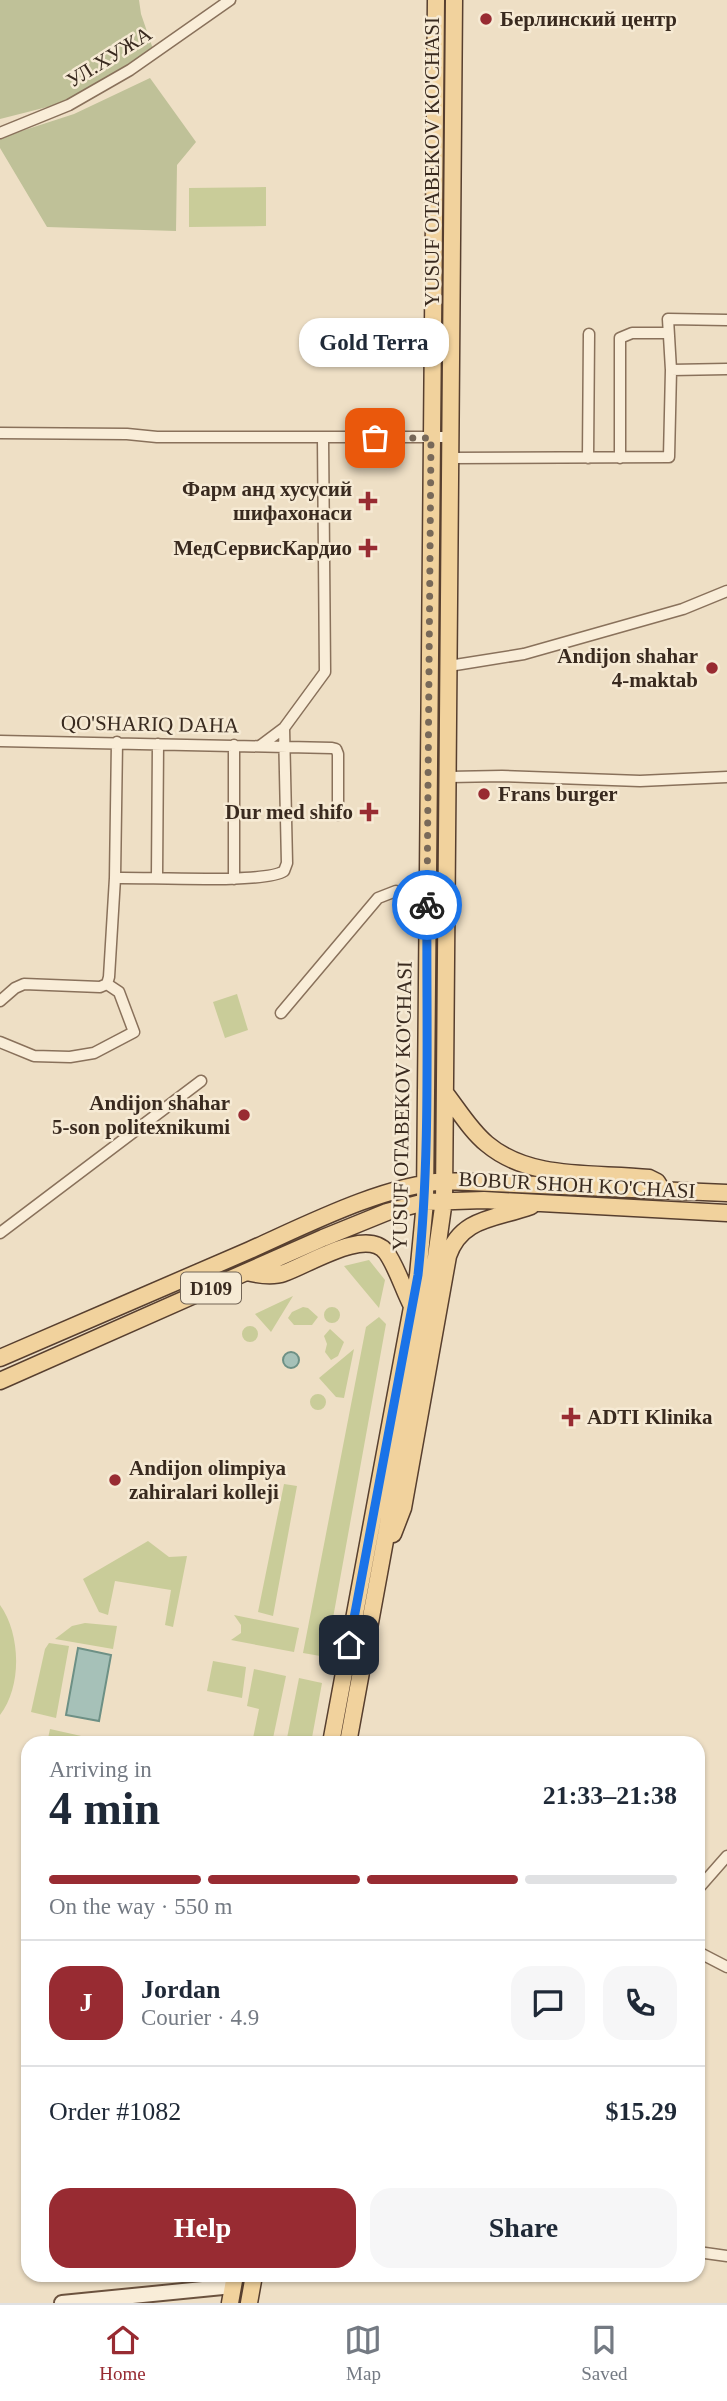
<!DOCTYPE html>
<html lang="en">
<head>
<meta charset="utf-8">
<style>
	:root { --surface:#fff; --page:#f6f6f7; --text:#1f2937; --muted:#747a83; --line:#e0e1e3; --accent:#982b32 }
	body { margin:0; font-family:"Times New Roman",serif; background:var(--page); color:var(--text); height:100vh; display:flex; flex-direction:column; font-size:26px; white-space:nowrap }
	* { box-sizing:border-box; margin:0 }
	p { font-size:23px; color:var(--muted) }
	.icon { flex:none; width:38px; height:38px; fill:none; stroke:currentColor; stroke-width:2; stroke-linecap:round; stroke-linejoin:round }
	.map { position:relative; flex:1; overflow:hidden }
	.sheet { position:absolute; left:21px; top:1736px; width:684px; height:546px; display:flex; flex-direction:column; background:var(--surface); border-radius:21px; box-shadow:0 2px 5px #0004 }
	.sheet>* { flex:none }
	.pin { position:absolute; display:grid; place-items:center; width:60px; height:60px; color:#fff; margin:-30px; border-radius:14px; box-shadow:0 4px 10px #0006 }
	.courier { position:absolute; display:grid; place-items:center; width:70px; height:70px; margin:-35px; border:5px solid #1a73e8; border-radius:50%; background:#fff; color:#222; box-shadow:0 2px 9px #0007 }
	.bubble { position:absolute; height:49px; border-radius:21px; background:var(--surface); box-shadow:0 2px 5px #0004; font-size:23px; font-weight:800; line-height:49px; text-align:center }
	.overview em { font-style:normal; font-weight:800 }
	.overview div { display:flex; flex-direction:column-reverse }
	.overview { display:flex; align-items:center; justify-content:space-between; height:119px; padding:0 28px }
	h1 { font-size:46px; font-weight:800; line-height:52px }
	.bar { display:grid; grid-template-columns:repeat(4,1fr); gap:10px 7px; align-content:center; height:84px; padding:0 28px }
	.bar i { height:9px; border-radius:5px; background:var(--line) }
	.bar .active { background:var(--accent) }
	.bar p { grid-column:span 4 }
	.line { display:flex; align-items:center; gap:18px; padding:0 28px; border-top:2px solid var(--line) }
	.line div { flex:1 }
	.round { display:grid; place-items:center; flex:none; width:74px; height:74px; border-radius:21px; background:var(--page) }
	.button { display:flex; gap:14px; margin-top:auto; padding:14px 28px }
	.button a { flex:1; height:80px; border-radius:21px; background:var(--accent); color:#fff; font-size:28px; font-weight:800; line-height:80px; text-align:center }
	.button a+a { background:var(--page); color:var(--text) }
	.tabs { display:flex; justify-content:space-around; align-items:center; height:98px; border-top:2px solid var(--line); background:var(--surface); font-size:19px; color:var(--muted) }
	.tabs a { display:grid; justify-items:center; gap:4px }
	.tabs .active { color:var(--accent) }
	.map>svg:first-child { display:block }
</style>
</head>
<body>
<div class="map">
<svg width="727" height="2303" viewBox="0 0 727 2303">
	<rect width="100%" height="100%" fill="#eedfc5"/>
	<path fill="#c9cc99" d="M266 187V226L189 227V188Z
		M237 994 248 1030 225 1038 213 1002Z
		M369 1260 385 1280 379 1308 344 1266Z
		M293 1296 271 1332 255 1314Z
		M324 1315a8 8 0 1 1 16 0a8 8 0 1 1-16 0Z
		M303 1307 308 1308 318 1317 312 1325H294L288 1318 292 1312Z
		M379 1317 386 1324 326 1657 303 1653 366 1327Z
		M242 1334a8 8 0 1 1 16 0a8 8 0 1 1-16 0Z
		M330 1329 344 1342 338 1356 331 1360 325 1352 327 1344 324 1336Z
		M354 1349 344 1398 336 1397 319 1378Z
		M310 1402a8 8 0 1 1 16 0a8 8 0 1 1-16 0Z
		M284 1484 297 1486 273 1616 258 1612Z
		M148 1541 169 1557 187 1556 173 1627 165 1625 171 1590 115 1581 108 1615 99 1612 83 1579Z
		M0 1605C21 1634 22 1687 0 1715Z
		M234 1615 299 1628 294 1652 231 1640 241 1633V1625Z
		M85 1623 117 1626 113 1649 55 1639 72 1626Z
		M49 1643 69 1646 56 1718 31 1712 45 1649Z
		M213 1661 246 1667 242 1698 207 1691Z
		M254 1669 286 1676 272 1743H252L259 1709 247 1706Z
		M299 1678 322 1683 311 1743H286Z
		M50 1729 108 1742V1743H47Z"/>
	<path fill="#bfc198" d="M0 0H139L141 14 153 49 63 103 0 119Z
		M150 78 196 142 177 165 176 231 47 227 0 148V138L74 114Z"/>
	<path fill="#a6c1b8" stroke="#6d9085" stroke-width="2" d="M283 1360a8 8 0 1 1 16 0a8 8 0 1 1-16 0Z
		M78 1648 111 1655 99 1721 66 1715Z"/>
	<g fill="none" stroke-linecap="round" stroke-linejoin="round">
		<g stroke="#89715b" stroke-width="13">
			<path id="street" d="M0 133 69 105 130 70 230 0
				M671 370 727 369
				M0 433 127 434 157 437H451
				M451 458 669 457 671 370 668 319 727 320
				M588 458 589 334
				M620 458V338L632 333H668
				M449 666 524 654 683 609 727 591
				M0 741 332 748 336 749 338 754V815
				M234 745V879
				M260 746 284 728 325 672 323 438
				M449 777 502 776 640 781 727 777
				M157 877 158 744
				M115 878C146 877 265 884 284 871L287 863 284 728
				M0 1001 15 988 24 984 100 987 107 984 109 977 115 878 117 742
				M281 1013 378 898 396 891
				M0 1042 34 1056 70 1057 94 1053 134 1032 119 992 107 984
				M0 1233 201 1081
				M698 1889 727 1856
				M698 1952 727 1967
				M698 2252 727 2256"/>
		</g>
		<g stroke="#6b523e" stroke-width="18">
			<path id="secondary" d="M62 2303 233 2286"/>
		</g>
		<g stroke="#573f2f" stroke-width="19">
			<path id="primary" d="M446 1094C459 1111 471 1131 487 1144 531 1181 596 1172 649 1178L657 1182 662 1190
				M247 1272C259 1275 273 1277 284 1273 308 1265 366 1227 386 1252 397 1267 403 1289 412 1306
				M0 1358C83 1322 167 1286 250 1250 308 1224 382 1186 445 1181L727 1193
				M0 1381 323 1238 387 1212 425 1202 484 1200 727 1213
				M393 1534 403 1508 448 1256C461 1217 496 1219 531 1206
				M331 1743 418 1275 425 1202 436 0
				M348 1743 433 1278 444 1200 454 0
				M230 2303 235 2275
				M249 2303 254 2275"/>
		</g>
		<use href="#street" stroke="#f9edd8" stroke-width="10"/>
		<use href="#secondary" stroke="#f9edd8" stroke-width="14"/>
		<use href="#primary" stroke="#f1d29d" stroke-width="16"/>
	</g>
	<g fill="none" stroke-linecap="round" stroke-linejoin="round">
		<path stroke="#786959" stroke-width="7" stroke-dasharray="0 12.6" d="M375 438H431L427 905"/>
		<path stroke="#1a73e8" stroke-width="9" d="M349 1645 418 1275C431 1153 426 1028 427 905"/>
	</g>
	<g fill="#982b32" stroke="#f6ead4" stroke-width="2.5">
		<circle cx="486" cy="19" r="7"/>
		<path d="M364.5 490.5h7v7h7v7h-7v7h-7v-7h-7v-7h7z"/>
		<path d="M364.5 537.5h7v7h7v7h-7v7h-7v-7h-7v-7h7z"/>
		<circle cx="712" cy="668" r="7"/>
		<circle cx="484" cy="794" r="7"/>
		<path d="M365.5 801.5h7v7h7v7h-7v7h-7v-7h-7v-7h7z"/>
		<circle cx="244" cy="1115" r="7"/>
		<path d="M567.5 1406.5h7v7h7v7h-7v7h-7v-7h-7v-7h7z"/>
		<circle cx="115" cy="1480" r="7"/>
	</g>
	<g text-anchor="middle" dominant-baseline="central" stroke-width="5" stroke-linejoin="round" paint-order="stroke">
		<rect fill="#f6ead4" stroke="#726455" stroke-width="2" x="181" y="1272.5" width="60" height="31" rx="5"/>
		<g font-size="19" font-weight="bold" fill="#392a1f">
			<text x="211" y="1288">D109</text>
		</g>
		<g font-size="21" font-weight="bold" fill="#392a1f" stroke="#f6ead4" text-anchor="end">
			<text x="500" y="19" text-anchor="start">Берлинский центр</text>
			<text x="352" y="489">Фарм анд хусусий<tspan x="352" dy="24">шифахонаси</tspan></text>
			<text x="352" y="548">МедСервисКардио</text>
			<text x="698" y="656">Andijon shahar<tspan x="698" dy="24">4-maktab</tspan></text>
			<text x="498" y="794" text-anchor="start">Frans burger</text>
			<text x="353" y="812">Dur med shifo</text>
			<text x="230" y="1103">Andijon shahar<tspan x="230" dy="24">5-son politexnikumi</tspan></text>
			<text x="587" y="1417" text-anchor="start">ADTI Klinika</text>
			<text x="129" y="1468" text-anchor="start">Andijon olimpiya<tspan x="129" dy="24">zahiralari kolleji</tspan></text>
		</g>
		<g font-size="21" fill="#392a1f" stroke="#f6ead4">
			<text transform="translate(109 57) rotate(-32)">УЛ.ХУЖА</text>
			<text transform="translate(432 162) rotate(-90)">YUSUF OTABEKOV KO'CHASI</text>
			<text transform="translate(150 724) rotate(1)">QO'SHARIQ DAHA</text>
			<text transform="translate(402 1106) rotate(-89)">YUSUF OTABEKOV KO'CHASI</text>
			<text transform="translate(577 1185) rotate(3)">BOBUR SHOH KO'CHASI</text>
		</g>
	</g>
</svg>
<div class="pin" style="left:375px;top:438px;background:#ea580c"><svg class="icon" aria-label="bag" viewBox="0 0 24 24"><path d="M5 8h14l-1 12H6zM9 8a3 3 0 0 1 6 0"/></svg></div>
<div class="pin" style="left:349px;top:1645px;background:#1f2937"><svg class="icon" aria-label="home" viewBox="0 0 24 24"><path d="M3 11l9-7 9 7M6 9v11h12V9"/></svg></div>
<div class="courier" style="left:427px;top:905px"><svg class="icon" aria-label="bike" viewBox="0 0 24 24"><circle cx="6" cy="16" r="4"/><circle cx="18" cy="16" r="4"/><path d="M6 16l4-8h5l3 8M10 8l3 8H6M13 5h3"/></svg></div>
<div class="bubble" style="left:299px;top:318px;width:150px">Gold Terra</div>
<section class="sheet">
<div class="overview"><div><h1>4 min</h1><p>Arriving in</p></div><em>21:33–21:38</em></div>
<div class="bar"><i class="active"></i><i class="active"></i><i class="active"></i><i></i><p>On the way · 550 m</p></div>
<div class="line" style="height:126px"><b class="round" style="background:var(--accent);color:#fff">J</b><div><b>Jordan</b><p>Courier · 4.9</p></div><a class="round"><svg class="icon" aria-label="chat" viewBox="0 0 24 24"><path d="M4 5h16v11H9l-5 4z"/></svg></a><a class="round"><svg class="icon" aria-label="phone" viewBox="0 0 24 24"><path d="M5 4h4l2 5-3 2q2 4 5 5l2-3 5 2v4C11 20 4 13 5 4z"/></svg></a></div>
<div class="line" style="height:91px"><div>Order #1082</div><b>$15.29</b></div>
<div class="button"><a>Help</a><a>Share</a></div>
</section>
</div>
<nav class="tabs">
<a class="active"><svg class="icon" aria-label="home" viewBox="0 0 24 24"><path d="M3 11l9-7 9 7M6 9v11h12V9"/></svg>Home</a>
<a><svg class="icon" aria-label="map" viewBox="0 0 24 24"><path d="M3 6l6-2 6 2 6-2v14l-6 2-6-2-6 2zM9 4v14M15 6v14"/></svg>Map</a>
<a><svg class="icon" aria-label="saved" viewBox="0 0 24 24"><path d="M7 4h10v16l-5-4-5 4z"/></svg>Saved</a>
</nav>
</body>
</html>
